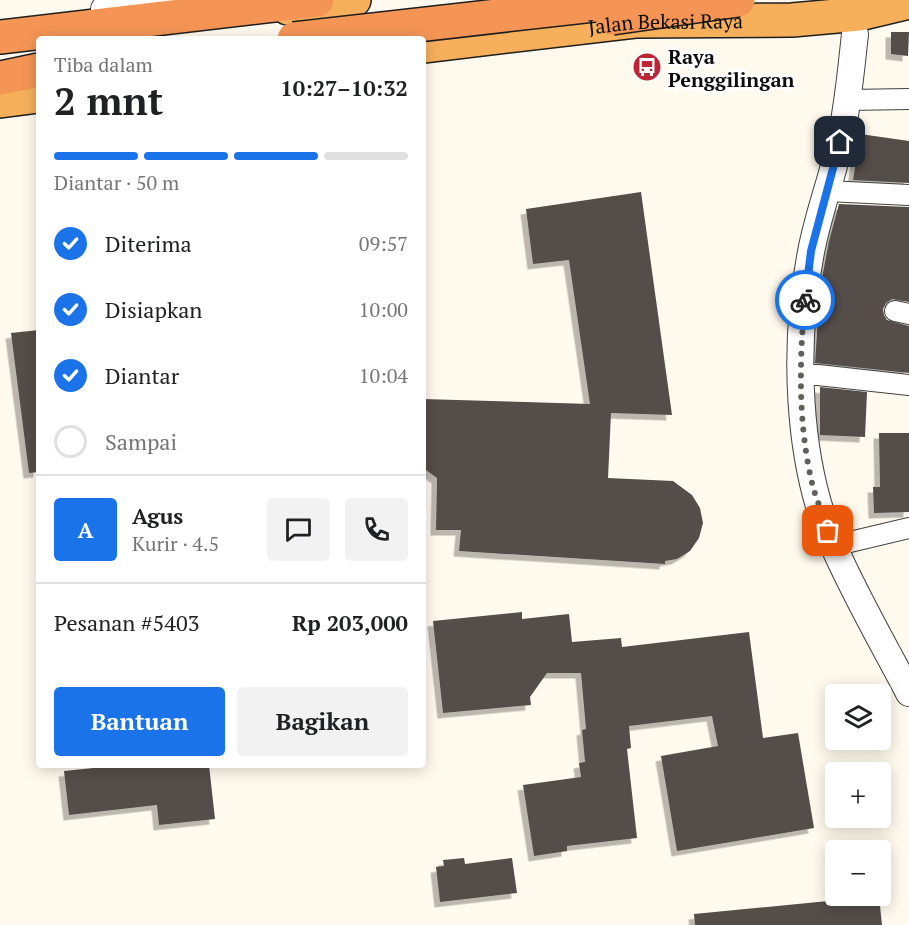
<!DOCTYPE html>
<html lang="id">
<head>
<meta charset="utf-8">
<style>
	:root { --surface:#fff; --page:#f2f2f2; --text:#202124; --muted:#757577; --line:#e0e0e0; --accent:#1a73e8 }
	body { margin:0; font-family:"PT Serif",serif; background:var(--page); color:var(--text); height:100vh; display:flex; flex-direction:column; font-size:22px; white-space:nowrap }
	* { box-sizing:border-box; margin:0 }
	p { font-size:20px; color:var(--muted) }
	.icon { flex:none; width:33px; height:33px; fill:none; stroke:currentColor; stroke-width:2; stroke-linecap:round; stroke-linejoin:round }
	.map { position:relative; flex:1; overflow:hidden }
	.side { position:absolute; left:36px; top:36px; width:390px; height:732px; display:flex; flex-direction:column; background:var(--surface); border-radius:6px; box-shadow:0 3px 15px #0003 }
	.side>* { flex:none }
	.controls { position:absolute; left:825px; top:684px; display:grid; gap:12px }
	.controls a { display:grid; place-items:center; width:66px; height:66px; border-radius:6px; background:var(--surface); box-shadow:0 3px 15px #0003; font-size:30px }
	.pin { position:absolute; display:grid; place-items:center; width:51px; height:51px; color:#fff; margin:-26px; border-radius:12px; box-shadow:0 3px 9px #0006 }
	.courier { position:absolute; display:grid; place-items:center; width:60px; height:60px; margin:-30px; border:4px solid #1a73e8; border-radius:50%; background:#fff; color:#222; box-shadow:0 2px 8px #0007 }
	.headline em { font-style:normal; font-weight:700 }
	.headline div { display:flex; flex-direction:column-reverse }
	.headline { display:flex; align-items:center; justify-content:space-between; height:102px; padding:0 18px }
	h1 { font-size:39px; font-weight:700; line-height:45px }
	.bar { display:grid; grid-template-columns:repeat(4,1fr); gap:9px 6px; align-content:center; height:72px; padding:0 18px }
	.bar i { height:8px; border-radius:4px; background:var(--line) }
	.bar .current { background:var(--accent) }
	.bar p { grid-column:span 4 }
	.line { display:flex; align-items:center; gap:15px; padding:0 18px; border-top:2px solid var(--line) }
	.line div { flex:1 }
	.round { display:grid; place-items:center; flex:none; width:63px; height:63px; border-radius:6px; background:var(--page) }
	ol { padding:0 18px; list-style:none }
	li { display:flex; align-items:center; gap:18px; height:66px }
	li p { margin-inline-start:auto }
	li .icon { padding:6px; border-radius:50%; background:var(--accent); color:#fff; stroke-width:4 }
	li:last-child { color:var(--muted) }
	li i { width:33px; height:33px; border:3px solid var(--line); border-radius:50% }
	.button { display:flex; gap:12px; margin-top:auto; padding:12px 18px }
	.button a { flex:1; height:69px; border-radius:6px; background:var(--accent); color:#fff; font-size:24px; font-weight:700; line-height:69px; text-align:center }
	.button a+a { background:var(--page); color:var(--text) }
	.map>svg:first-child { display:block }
</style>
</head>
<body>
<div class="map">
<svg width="909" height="925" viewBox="0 0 909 925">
	<defs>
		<filter id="shadow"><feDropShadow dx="-5.5" dy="5.5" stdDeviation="0" flood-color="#0004"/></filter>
	</defs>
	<rect width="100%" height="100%" fill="#fffaed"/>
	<path fill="#554d49" filter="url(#shadow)" d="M891 32H909L908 56 891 54Z
		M860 134 909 141V183L853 180Z
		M641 192 672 415 611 413 608 478 673 481 692 495 700 508 703 523 699 538 690 551 677 559 665 561V564L459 551 461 530H436L437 478 423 468V399L590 404 569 260 533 264 526 209Z
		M839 204 909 207V302L892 299 886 303 883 309 884 315 887 320 909 326V373L815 363 820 289 829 241Z
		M39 330V472L29 473 11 333Z
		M820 387 867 392 865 437 820 435Z
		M879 433H909V512L874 513 873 487H880Z
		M522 612V619L569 614 572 642 621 638 622 647 749 632 763 738 798 733 814 828 677 851 661 756 718 746 712 716 629 726 631 748 627 749 637 838 567 846V851L534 856 523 785 581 777 579 763 585 762 582 730 586 729 581 673H547L530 697 531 705 443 713 433 621Z
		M123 765H209L215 819 159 825 157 805 69 815 64 771Z
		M464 858 465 864 512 858 517 893 440 902 436 867 444 866 443 860Z
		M879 896 882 925H695L694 914Z"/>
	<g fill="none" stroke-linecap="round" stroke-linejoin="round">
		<g stroke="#404040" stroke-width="22">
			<path id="minor" d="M848 100 909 99
				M827 191 909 195
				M895 311 909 314
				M801 375H818L909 385
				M833 546 909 528"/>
		</g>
		<g stroke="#404040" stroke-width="28">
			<path id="tertiary" d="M104 9 173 0
				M855 34C851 70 848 106 840 142 832 179 818 214 811 252 793 343 796 462 834 547 856 597 884 645 909 693"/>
		</g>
		<g stroke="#1e1e1e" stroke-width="36">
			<g id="trunk">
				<path d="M288 8 354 0"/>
				<path id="s1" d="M423 46 635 21 792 20 859 14 909 2"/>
				<path d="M0 101 39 96"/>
			</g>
		</g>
		<g stroke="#1e1e1e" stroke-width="36">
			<path id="motorway" d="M0 37 317 0
				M0 78 39 70"/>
		</g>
		<use href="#minor" stroke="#fff" stroke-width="20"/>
		<use href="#tertiary" stroke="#fff" stroke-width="26"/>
		<use href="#trunk" stroke="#f6b05c" stroke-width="33"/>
		<use href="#motorway" stroke="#f49556" stroke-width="33"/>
		<g stroke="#1e1e1e" stroke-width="36" stroke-linecap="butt">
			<path id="motorway-bridge" d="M612 18 738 0
				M294 39 638 0"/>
		</g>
		<use href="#motorway-bridge" stroke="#f49556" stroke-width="33"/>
	</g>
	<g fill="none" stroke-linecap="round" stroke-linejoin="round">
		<path stroke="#62605b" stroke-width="6" stroke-dasharray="0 10.8" d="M805 300C799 361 798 427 813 487 817 502 824 516 828 531"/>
		<path stroke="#1a73e8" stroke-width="8" d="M805 300 811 251 840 142"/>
	</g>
	<defs>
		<g id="bus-disc" transform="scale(1.5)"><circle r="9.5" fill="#bc2535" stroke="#fff"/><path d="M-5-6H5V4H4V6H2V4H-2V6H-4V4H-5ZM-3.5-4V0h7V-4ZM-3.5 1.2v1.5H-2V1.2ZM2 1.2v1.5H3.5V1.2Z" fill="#fff"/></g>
	</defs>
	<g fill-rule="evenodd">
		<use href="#bus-disc" x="647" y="67"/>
	</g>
	<g text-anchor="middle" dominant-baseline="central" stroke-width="6" stroke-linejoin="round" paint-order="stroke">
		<g font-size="20" fill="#0d0d0d" stroke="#fff">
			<text stroke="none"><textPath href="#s1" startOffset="244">Jalan Bekasi Raya</textPath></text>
		</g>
		<g font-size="20" font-weight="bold" fill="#0d0d0d" stroke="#fff" text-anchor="start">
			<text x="668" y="56">Raya<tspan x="668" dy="23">Penggilingan</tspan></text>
		</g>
	</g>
</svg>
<div class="controls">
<a><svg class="icon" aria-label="layers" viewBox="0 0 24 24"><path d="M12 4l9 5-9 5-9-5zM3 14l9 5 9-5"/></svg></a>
<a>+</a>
<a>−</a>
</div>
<div class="pin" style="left:828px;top:531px;background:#ea580c"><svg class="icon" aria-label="bag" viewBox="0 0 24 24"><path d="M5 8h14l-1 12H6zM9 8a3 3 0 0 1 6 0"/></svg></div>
<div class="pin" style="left:840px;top:142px;background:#1f2937"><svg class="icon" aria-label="home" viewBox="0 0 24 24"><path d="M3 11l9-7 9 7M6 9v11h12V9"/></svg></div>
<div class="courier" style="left:805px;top:300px"><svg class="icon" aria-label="bike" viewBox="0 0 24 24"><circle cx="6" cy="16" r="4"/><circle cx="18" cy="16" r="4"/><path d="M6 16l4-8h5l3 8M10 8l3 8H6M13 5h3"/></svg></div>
<section class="side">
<div class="headline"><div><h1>2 mnt</h1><p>Tiba dalam</p></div><em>10:27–10:32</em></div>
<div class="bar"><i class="current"></i><i class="current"></i><i class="current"></i><i></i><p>Diantar · 50 m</p></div>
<ol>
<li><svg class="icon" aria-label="check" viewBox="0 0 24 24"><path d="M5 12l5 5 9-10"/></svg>Diterima<p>09:57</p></li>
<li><svg class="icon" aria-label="check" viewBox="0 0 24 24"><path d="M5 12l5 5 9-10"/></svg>Disiapkan<p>10:00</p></li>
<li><svg class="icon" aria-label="check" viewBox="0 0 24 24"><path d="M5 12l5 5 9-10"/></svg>Diantar<p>10:04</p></li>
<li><i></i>Sampai</li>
</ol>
<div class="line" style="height:108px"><b class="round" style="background:var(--accent);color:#fff">A</b><div><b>Agus</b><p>Kurir · 4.5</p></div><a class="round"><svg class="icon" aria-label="chat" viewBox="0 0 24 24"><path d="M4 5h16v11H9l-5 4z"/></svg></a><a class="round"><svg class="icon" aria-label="phone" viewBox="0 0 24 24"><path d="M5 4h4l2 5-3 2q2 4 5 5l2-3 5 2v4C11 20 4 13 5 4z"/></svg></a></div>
<div class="line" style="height:78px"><div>Pesanan #5403</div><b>Rp 203,000</b></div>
<div class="button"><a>Bantuan</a><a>Bagikan</a></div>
</section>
</div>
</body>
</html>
